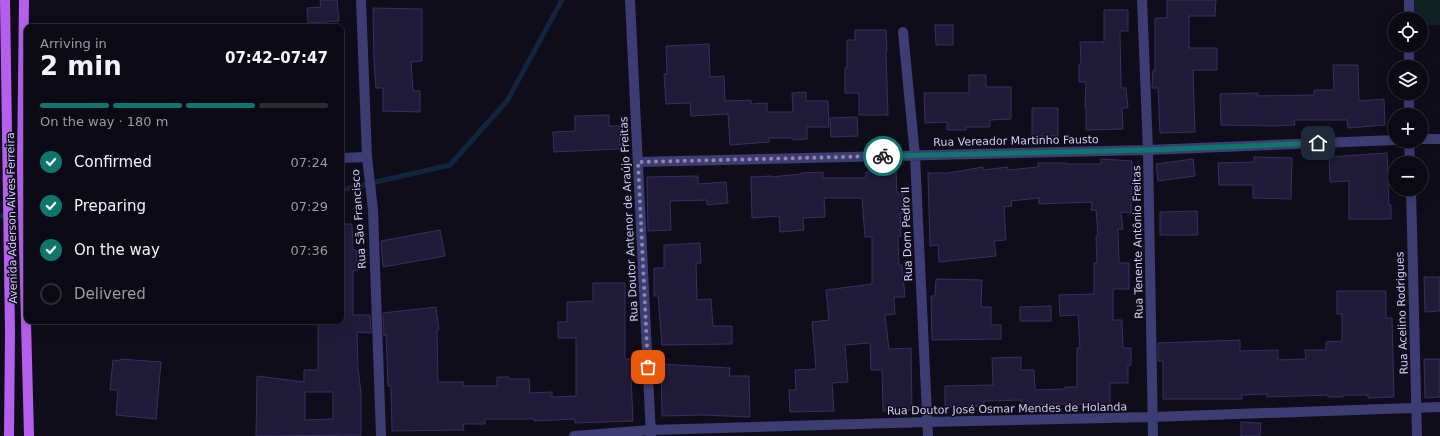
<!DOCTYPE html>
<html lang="en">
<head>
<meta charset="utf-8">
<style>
	:root { --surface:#0b0a14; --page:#191822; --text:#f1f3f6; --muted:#9a9aa0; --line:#2b2b34; --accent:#0f766e }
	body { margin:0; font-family:"DejaVu Sans",sans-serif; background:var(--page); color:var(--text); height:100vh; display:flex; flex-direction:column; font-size:15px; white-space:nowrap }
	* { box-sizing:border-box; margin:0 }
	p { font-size:13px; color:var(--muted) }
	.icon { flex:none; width:22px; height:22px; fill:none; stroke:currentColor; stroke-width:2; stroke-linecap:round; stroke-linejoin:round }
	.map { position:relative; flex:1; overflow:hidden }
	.panel { position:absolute; left:24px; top:24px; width:320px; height:300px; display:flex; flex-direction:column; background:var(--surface); border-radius:8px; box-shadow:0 4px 16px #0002,0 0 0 1px var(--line) }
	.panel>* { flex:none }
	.fabs { position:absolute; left:1388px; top:12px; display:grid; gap:8px }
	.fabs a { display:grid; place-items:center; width:40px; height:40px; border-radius:50%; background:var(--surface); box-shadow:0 4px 16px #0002,0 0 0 1px var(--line); font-size:20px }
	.pin { position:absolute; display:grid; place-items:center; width:34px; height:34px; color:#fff; margin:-17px; border-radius:8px; box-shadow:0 2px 6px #0006 }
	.courier { position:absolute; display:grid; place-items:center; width:40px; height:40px; margin:-20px; border:3px solid #0f766e; border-radius:50%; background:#fff; color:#222; box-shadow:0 1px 5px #0007 }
	.head em { font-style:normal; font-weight:800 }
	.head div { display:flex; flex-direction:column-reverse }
	.head { display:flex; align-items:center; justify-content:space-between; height:68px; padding:0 16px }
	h1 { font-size:26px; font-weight:800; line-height:30px }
	.bar { display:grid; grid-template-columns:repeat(4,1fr); gap:6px 4px; align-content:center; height:48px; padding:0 16px }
	.bar i { height:5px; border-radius:3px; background:var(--line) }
	.bar .active { background:var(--accent) }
	.bar p { grid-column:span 4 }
	ol { padding:0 16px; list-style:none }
	li { display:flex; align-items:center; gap:12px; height:44px }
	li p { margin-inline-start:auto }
	li .icon { padding:4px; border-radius:50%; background:var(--accent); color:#fff; stroke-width:4 }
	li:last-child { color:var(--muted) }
	li i { width:22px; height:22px; border:2px solid var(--line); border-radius:50% }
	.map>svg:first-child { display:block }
</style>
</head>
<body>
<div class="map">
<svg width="1440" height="436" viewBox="0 0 1440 436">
	<rect width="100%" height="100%" fill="#0f0d1a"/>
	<path fill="#102322" d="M1410 0H1440V25H1421V19H1410Z"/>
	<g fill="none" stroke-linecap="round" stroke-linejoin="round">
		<path stroke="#12253e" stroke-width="5" d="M341 190 450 165 507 101 562 0
			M0 216 24 218"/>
	</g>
	<path fill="#201b39" stroke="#382f62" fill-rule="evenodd" d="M320 0H337L339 21 308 23 307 8 321 7Z
		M1167 0H1216L1215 16H1189V48H1217V70H1193L1195 132 1160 133 1158 88H1152L1153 70H1155V18H1167Z
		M373 8 422 9V61L411 62 413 91H420V112L383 111V88H376L374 61Z
		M1104 10H1128V31H1120L1121 88H1126L1128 108H1122L1123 129 1086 130V108H1085L1086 82H1079V64H1081L1080 42H1104Z
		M935 25H953V45H936Z
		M855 30H886L887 51H886L888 115H859V93H845V68H847V40H855Z
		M709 44 710 77 724 76 725 101 751 100V104L767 103V112H793L792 93 806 92V101H828L829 127H807V139L793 140V138H769V142L730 145 728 114 691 116 690 103 666 104 664 74H667L666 46Z
		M1333 65H1358L1359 101 1384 99 1385 125 1348 128 1347 120H1294L1295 125 1273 126 1221 125 1220 94 1258 93V96L1314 95V90H1334Z
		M969 75H986V87H1011V119L990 120V127H966V130H947V122L925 123 924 93H969Z
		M1032 108H1058V136H1032Z
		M609 115V126H619L620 149 554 152 553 132 575 131V116Z
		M857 117 858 136 831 137 830 118Z
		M1387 153 1389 205H1391V219H1349V181L1330 182 1329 157Z
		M1254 157 1292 158 1291 199 1253 198V185H1219L1218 163 1254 162Z
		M1101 159 1132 161 1131 213 1121 212 1123 229H1118L1119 263H1129V289H1113V320H1122L1123 348H1131V365H1128V383H1110V405L1057 404 1021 405V400L984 401V406L945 407V386L993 385 992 358 1021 357V370H1034L1035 390 1065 389V387H1077V348H1080L1078 315 1060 316 1059 295 1094 294V263H1097L1096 236H1098L1096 210H1091L1092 202 1039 204V198L1011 201 1012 206 1004 207 1006 240 994 241 996 256 939 262 938 245 930 246 928 173H948L983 167V170L1008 167V170L1038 167V163H1066V164H1101Z
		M1193 159 1195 176 1158 181 1156 164Z
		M896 170 897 193H903V214H900L901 236H898L899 265H902L905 297H894L895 314 885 315 889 349 911 348 912 410 883 411 882 370H871L870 343 845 345 848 382 832 383 834 411 790 412 789 390H796L795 370 816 369 812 322 829 320 826 290 872 284V237H865L862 198H824L825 217 803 218 804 230 780 232 779 216 752 218 751 177 771 176V177L801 174V173L823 172V178H866V172Z
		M698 176V184L726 182 728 203 707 205V200L670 201 671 230 648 231 647 177Z
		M1197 211 1198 235H1160V212Z
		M341 224H352L353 250H356L358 270 353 271V315H370L371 333 357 332 358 368 361 393V435L256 436 257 376 304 382V370H318V321H341ZM305 392H333V419L305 420Z
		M440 230 445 256 383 267 381 241Z
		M700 243 701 263H696L697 300 711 299 713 326H732V344L662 345 658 296H654V268H664V245Z
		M1424 277H1440V311L1425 312Z
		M936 279 982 280 981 307H991V325H1001V339L932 340 931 296H935Z
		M593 283H625V359H634V375H631L633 421 575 423V419L534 421V419H485V424H463L464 430 392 431 391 386H388L386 335 384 336 383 313 436 307 439 330H437L438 382H464L463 386H497V377H509V379H529L530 393 552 392V397L576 396V338H558V322H567V302L593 301Z
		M1337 291H1386V318H1392L1394 397 1368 398V395H1343V397H1328V395L1267 397V394L1242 395V399H1163V361H1158V343L1240 340V351L1278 350V360L1306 359 1305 350H1326V342L1342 341V314H1337Z
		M1051 306V321H1020V307Z
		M120 359 161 362 156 419 116 415 118 390H110L113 360 120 361Z
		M1424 359H1440V397L1425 398Z
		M661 364 730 368 729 376H749L750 417 703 415 662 416Z
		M1241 422 1261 423 1260 436H1241Z"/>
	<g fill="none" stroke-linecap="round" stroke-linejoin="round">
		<path stroke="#3d3d74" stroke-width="10" d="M361 0 367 157 373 210 381 436
			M630 0 651 436
			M1142 0 1148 150 1153 436
			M1409 19V0
			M903 32 915 156 928 436
			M1409 67V45
			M1409 115V93
			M1421 139H1440
			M1409 141 1410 163
			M341 158 367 157
			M638 162 1148 150 1395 140
			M1411 189 1417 436
			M574 436 651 430 927 422 1153 417 1440 407"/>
		<path stroke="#b45fed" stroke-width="10" d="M5 0 10 332 9 436
			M24 0 22 170 29 436"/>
	</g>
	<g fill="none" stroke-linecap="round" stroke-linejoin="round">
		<path stroke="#8c89ab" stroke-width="4" stroke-dasharray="0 7.2" d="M648 367 638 162 883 156"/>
		<path stroke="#0f766e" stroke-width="5" d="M883 156 1148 150 1318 143"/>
	</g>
	<g text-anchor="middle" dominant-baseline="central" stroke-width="3" stroke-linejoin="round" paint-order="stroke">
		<g font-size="11" fill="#d0ccf9" stroke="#0f0d1a">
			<text transform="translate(1016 141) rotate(-1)">Rua Vereador Martinho Fausto</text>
			<text transform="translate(12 218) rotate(-91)">Avenida Aderson Alves Ferreira</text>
			<text transform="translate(359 219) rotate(-94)">Rua São Francisco</text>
			<text transform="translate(629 219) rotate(-93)">Rua Doutor Antenor de Araújo Freitas</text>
			<text transform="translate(907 234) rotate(-92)">Rua Dom Pedro II</text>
			<text transform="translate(1138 242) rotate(-91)">Rua Tenente Antônio Freitas</text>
			<text transform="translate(1402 313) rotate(-92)">Rua Acelino Rodrigues</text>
			<text transform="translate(1007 409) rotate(-1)">Rua Doutor José Osmar Mendes de Holanda</text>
		</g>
	</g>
</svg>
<div class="fabs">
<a><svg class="icon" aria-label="locate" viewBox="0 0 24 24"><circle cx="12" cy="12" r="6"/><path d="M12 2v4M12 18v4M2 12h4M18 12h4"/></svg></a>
<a><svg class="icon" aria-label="layers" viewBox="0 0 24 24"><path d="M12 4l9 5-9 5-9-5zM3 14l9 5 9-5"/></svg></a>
<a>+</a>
<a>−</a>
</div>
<div class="pin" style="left:648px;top:367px;background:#ea580c"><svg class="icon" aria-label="bag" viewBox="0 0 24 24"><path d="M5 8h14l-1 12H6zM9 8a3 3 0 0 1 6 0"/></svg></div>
<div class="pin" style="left:1318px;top:143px;background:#1f2937"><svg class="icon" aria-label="home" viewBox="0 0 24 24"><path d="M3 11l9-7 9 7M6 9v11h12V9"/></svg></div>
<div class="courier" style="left:883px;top:156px"><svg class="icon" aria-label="bike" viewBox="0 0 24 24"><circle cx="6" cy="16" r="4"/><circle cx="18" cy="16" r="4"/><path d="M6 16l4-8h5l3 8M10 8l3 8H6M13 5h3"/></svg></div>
<section class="panel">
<div class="head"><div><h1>2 min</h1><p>Arriving in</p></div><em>07:42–07:47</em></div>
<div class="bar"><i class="active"></i><i class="active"></i><i class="active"></i><i></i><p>On the way · 180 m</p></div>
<ol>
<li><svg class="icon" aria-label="check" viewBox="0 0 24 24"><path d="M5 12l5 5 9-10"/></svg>Confirmed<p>07:24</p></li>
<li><svg class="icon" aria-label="check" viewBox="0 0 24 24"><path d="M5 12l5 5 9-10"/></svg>Preparing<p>07:29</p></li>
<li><svg class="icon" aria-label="check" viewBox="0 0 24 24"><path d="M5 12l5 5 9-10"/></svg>On the way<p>07:36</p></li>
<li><i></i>Delivered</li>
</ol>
</section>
</div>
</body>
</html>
